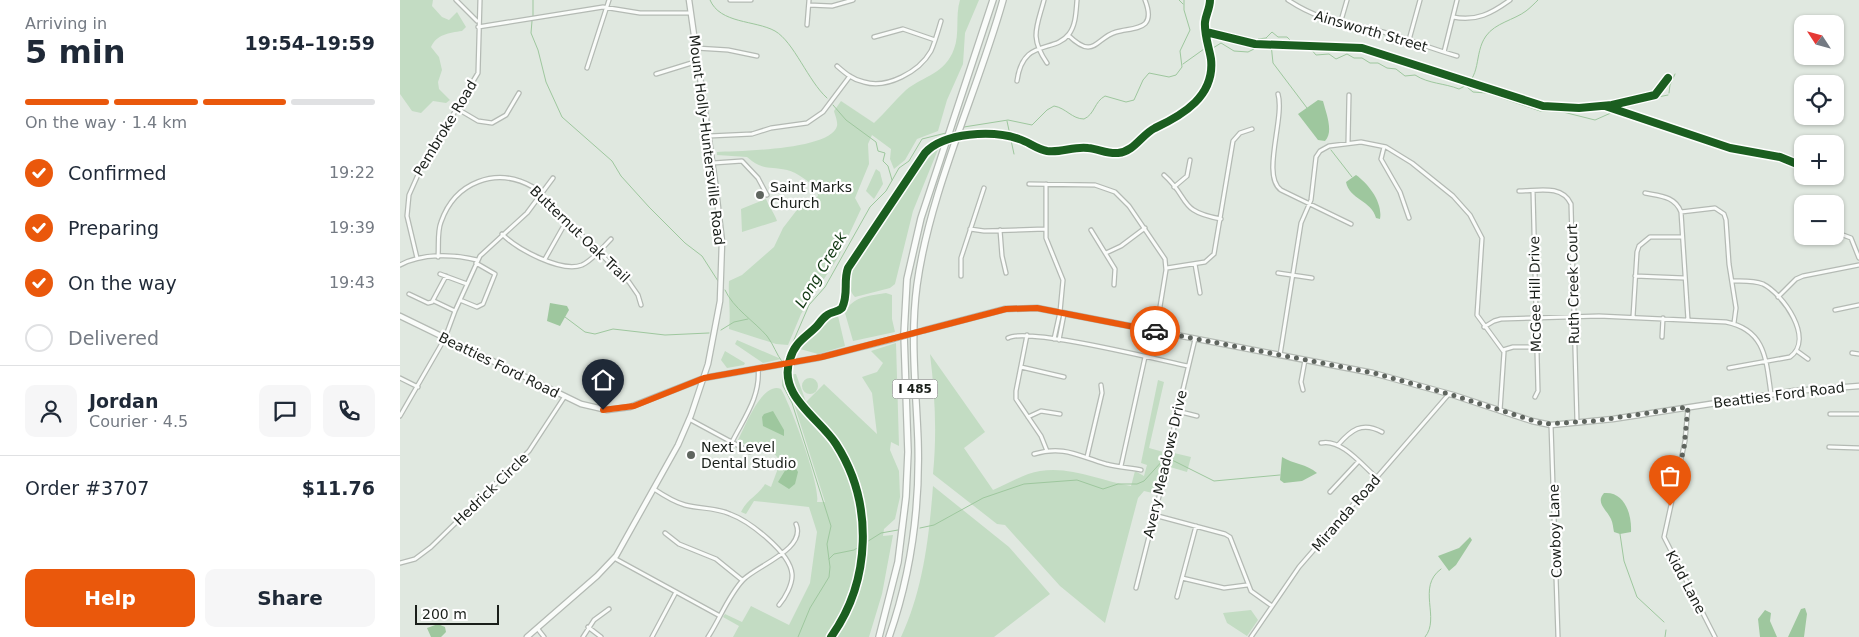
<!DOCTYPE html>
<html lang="en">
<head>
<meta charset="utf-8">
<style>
	:root { --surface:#fff; --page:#f6f6f7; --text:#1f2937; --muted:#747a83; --line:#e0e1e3; --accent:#ea580c }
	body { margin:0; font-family:"DejaVu Sans",sans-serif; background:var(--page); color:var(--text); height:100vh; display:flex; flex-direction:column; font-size:19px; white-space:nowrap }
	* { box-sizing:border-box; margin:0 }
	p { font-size:16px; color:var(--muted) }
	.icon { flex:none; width:28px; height:28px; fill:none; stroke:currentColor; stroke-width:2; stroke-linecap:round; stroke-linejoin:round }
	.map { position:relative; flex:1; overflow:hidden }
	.sheet { display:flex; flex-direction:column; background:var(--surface); width:400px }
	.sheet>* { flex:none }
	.needle { width:32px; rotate:306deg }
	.tools { position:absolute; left:1394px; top:15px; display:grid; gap:10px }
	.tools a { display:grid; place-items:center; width:50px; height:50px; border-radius:10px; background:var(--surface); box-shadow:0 1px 4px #0004; font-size:25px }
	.scale { position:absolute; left:15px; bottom:12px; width:84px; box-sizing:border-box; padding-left:5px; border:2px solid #1a1f1a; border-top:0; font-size:14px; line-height:18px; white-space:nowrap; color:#1a1f1a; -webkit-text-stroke:4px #fff; paint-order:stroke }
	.pin { position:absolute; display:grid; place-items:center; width:42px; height:42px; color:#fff; margin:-51px -21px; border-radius:50% 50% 50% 0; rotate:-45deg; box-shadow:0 0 5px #0007 }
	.pin .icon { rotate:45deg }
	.courier { position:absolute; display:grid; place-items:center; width:50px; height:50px; margin:-25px; border:4px solid #ea580c; border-radius:50%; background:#fff; color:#222; box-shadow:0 1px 6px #0007 }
	.head em { font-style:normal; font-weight:700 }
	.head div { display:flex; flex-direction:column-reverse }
	.head { display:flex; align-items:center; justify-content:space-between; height:85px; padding:0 25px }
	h1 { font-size:32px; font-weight:700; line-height:38px }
	.bar { display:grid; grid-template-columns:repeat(4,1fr); gap:8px 5px; align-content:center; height:60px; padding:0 25px }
	.bar i { height:6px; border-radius:4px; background:var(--line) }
	.bar .selected { background:var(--accent) }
	.bar p { grid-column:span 4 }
	.line { display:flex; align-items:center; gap:12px; padding:0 25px; border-top:1px solid var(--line) }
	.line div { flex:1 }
	.round { display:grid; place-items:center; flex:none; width:52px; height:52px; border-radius:10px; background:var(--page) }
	ol { padding:0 25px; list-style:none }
	li { display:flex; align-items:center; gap:15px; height:55px }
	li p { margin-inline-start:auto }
	li .icon { padding:5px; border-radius:50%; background:var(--accent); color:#fff; stroke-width:4 }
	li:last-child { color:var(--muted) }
	li i { width:28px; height:28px; border:2px solid var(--line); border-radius:50% }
	.action { display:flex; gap:10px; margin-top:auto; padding:10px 25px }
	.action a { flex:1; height:58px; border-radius:10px; background:var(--accent); color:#fff; font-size:20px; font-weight:700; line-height:58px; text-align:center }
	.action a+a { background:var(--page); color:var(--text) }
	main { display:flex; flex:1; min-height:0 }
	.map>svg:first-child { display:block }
</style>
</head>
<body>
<main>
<section class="sheet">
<div class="head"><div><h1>5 min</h1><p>Arriving in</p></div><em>19:54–19:59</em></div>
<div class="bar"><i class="selected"></i><i class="selected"></i><i class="selected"></i><i></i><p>On the way · 1.4 km</p></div>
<ol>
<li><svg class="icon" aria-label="check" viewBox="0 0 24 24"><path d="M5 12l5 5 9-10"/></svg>Confirmed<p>19:22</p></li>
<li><svg class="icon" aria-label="check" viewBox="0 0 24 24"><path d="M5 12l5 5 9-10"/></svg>Preparing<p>19:39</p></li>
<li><svg class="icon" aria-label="check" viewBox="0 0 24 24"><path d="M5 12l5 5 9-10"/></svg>On the way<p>19:43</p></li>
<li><i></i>Delivered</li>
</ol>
<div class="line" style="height:90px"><a class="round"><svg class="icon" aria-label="person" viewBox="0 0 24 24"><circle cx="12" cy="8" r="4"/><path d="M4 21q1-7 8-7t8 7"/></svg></a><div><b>Jordan</b><p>Courier · 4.5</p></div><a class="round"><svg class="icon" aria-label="chat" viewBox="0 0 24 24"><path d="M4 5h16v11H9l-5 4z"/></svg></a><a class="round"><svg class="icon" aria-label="phone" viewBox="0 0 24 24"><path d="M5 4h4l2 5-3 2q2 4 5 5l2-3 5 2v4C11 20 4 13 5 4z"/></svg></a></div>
<div class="line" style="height:65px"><div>Order #3707</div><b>$11.76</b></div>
<div class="action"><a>Help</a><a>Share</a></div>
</section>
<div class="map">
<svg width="1459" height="637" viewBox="0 0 1459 637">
	<rect width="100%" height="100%" fill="#e0e8e0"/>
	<path fill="#c3dcc3" d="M0 0H33L32 6 42 17 49 20 57 12 66 27 62 31C49 33 37 34 31 47L39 57 42 70 38 82 39 89 50 100 46 103 33 101 21 113 12 111 0 94Z
		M560 0H579L565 33 563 64 547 100 538 131 517 139 505 160 494 169 490 159 491 149 472 135 468 144 469 164 455 198 461 209 439 256 401 314 388 345 376 344 329 329C331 312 328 297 329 281L342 275 374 247 383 228 403 202 410 203 418 196 417 189C408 181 398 173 387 170 369 166 363 171 347 157L317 155V152C339 151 431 150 437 126 438 122 435 115 434 111L441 101 474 123C485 113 495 100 506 90 525 75 545 74 554 49 560 34 555 16 560 0Z
		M539 147 513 211 495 284 490 288 455 297C448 290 448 276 452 268L522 165Z
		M476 169 480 172 483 184 474 199 466 191Z
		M366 199C369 207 374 212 377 221L342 232 341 209Z
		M486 293 492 295V319L495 332 453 341 445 313C452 296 469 296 486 293Z
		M438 316 445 346 418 354 400 349C404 338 427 317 438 316Z
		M337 340 381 359 363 363 335 344Z
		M496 343 499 446 491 442 490 450 499 471 500 497 495 519 484 529 483 536 493 535 482 594 469 637H333L339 626 323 617 325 614 342 622 351 606 389 625 410 583 417 532 409 507 354 501 346 514 341 512C347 499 358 496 365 484L371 487 380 463C378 452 359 443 349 447L338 440C345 427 362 381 381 389 391 406 421 486 417 502H425L385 375 396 374 406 402 424 384 477 434 472 393 462 377 477 372 483 363 471 351Z
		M325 351 345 363 344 365 327 368 321 360Z
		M530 354 585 432 564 448 593 490C608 484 625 473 640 471 672 466 701 481 731 486L735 471 744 476 747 465 741 463 758 380 764 382 749 448 767 453 757 494 744 491 738 498 705 623 660 586 605 525 597 524 533 474C537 433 535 395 530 354Z
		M402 386a8 8 0 1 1 16 0a8 8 0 1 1-16 0Z
		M774 453 791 457 787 472 770 467Z
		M533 486 609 547 650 594 594 637H501C523 590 529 538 533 486Z
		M851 610 858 620 847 636 827 623 823 613Z"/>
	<path fill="#9ec79e" d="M918 100 923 101C926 113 934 132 925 141L918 140 898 114Z
		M956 175C969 184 983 203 980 219L976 218C972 201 949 199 946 182Z
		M150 303 167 306 169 310 160 326 147 321Z
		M373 411 384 430V436L363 426 362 417 364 414Z
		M882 457C893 464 907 464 917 473L902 481 884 483 880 480Z
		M389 464 394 465 398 472 395 484 389 489 378 482Z
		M1204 493C1225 491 1232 515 1231 532L1220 534 1214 532C1213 528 1213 523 1211 519 1207 510 1195 503 1204 493Z
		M1070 537 1072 540 1056 565 1049 571 1038 556 1059 548Z
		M1405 608 1407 614 1404 637H1388L1401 609Z
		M1365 610 1371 613 1370 621 1377 637H1360L1358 619Z
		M38 624 45 627 46 632 41 637H31L27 628Z"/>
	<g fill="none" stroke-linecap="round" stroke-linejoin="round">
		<path stroke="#9ec79e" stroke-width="1" d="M310 0C320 24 355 20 375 31 394 42 408 81 427 98
			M779 0 783 4
			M133 17V0
			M132 21 131 33 138 50 146 82 162 117 212 161 221 176 249 207 285 243 302 256 318 281
			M867 39 871 44 873 63 907 108
			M783 64 804 49 813 48 821 43 834 51 848 52 854 49 858 39 866 38 872 32 878 37H887L894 44 905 42 916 55 929 54 936 59 947 54 954 58H962L970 63H978L987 68 996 69 1005 76 1015 75C1029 84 1044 83 1059 89 1083 79 1073 54 1086 36 1095 23 1114 20 1126 11 1130 8 1134 4 1138 0
			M1067 87 1073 92 1087 93 1140 111 1163 112 1195 120 1238 101 1268 95
			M1269 93 1270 85 1275 74
			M433 105 446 120 476 142 478 151 485 153 483 161 488 166 492 180
			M607 121 610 135
			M564 127 608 120 632 125 647 110 654 106C666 108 672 119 684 119 695 114 694 102 705 96L726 102 734 100 743 80 749 73 769 77 776 75 782 67 780 51 790 30 784 10V0
			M611 140 614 154
			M931 150 952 177
			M325 290C333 308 354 321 367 336 374 345 376 354 383 363
			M165 317 185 332 195 334 213 329 265 335 309 333
			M321 330 334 322 348 319
			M384 363 409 305 425 287 470 207 486 191 499 168 509 161 522 139 546 133
			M383 366V386L392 403 431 526 427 544 430 567 429 577 410 608 398 637
			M772 460 814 481 880 475
			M520 528 534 525 583 498 624 484 677 480 703 489 718 484H737L744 481 765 458
			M1220 534 1224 561 1237 597 1264 622
			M429 559 434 554 454 550 481 533 498 530
			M1025 637C1041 618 1016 587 1041 569
			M1265 637 1266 630"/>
		<g stroke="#b4bab4" stroke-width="5.5">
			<path id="street" d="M56 0 77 21
				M330 0H351
				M644 0C637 27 629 37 647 63
				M888 0C923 23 945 22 983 32 1008 39 1032 49 1057 56
				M409 5 432 6 453 0
				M1053 17C1076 22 1092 13 1110 0
				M940 24 947 0
				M407 25 409 0
				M78 27 203 7 240 13H291
				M668 35C695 61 695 38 716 32 735 27 757 31 745 0
				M474 37 503 29 535 40
				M1009 40 1020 0
				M296 48 328 50 357 56
				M1044 52 1057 0
				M437 66C445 73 453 80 464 82 487 89 519 72 531 51 535 42 538 31 541 21
				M187 68 209 0
				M256 74 298 61
				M617 81C623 37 654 54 669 34 676 25 676 11 677 0
				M878 94C885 118 861 176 881 190L951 224
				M56 108 78 121 92 123 106 115 119 93
				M309 136 352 134 371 128 407 123 423 112 450 76
				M948 143 949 95
				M984 147 981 159 1000 192 1009 218
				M313 163 342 161 358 178 367 195
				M764 175C791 199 777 211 821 219
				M629 184 695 185 715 192 729 206 765 259 766 270 756 331
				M646 184V238L663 280 660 312 654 339
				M774 187 787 176 790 160
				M1119 191C1137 191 1162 184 1171 204L1177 422
				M1133 191 1138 391 1135 397
				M1245 193C1260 196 1275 196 1281 212L1288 320
				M1281 212 1315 208 1324 214 1326 220 1329 264 1336 308 1334 323
				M570 229 584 231 645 229
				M600 230 602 256 606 273
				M691 230 715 269 714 285
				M1435 232 1451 238 1459 258
				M102 234C117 249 161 273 182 265 193 260 203 247 211 239
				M706 253 721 246 745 228
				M38 257C39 246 37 232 41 222 55 182 96 166 133 187L229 282 238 295 241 305
				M17 258 7 216 9 195 21 168 78 73 80 0
				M145 259 167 220
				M795 264 800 293
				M0 265C22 253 54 254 77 260
				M767 268 805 262 814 254 833 141 840 133 852 129
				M878 273 912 278
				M40 274 67 284
				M561 276V258L584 188
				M1235 276 1284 278
				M9 294 28 303 32 302 46 276
				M1378 297 1396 279 1403 276 1459 265
				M60 300 77 307 83 304 95 274 76 263
				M34 301 55 311
				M1435 310 1459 305
				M1233 317 1237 252 1239 246 1250 237H1282
				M1084 327 1094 321 1101 319 1199 316 1326 322C1366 330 1366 360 1371 394
				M627 335 616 391V399L641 436 647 451
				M1262 337 1263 318
				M608 338C628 327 759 360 788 366
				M659 340 664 314
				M1103 350 1113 347H1137
				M1397 351 1408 359
				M1452 353 1459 354
				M880 355 901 223 911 200 916 157 920 151 929 146 961 142 986 147 1012 163 1053 196 1070 215 1082 238 1077 315 1104 352 1100 411
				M621 367 664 377
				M1329 368 1390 357C1415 339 1383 294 1363 284 1353 280 1342 281 1332 281
				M0 378 18 387
				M903 390 901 382 905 360
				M1288 407 1285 441 1264 537 1315 637
				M777 411 797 416
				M1430 414H1459
				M0 416 45 338 55 311 80 256 127 213 153 178
				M628 417 641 411 660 414
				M289 419 350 452
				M1151 425 1158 637
				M332 442C344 418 361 396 358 368
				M921 443C941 438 963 466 977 478
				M938 445C951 430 962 421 982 432
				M1429 447 1459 448
				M634 454C664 445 678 456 706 464 718 467 730 468 741 470
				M687 457 702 393 701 385
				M721 466 745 357
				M254 489C263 495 274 502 285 505 300 509 314 507 330 514 349 521 390 552 392 574 393 584 385 598 379 605
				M930 492 958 462
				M754 515 825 534 830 537 851 591 872 606
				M265 533 279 544 316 559 342 580
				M214 558 320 616
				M0 563 15 559 31 547 129 451 165 396
				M782 578 824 588 847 585
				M736 588 771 449 774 427 795 339
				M777 597 796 526
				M188 627 201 637
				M137 628 144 637
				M183 637 194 620 209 609
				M252 637 276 592
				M308 637C320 619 328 596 343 580 356 566 407 549 396 524
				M851 637 899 567 1049 394"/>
		</g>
		<g stroke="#b4bab4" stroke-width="7">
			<path id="secondary" d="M0 316 181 404 207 410 230 407 304 378 417 358 493 339
				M525 330 605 309 637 308 973 373 1053 395 1132 421 1151 425 1213 419 1394 391 1459 386
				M127 637 197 576 216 556 278 445 291 415 308 364 320 301 322 242 315 182 289 0"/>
		</g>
		<g stroke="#b4bab4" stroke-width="8">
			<path id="highway" d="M479 637 498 562 506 497 508 452 504 334 507 279 521 218 593 0
				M489 637C511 574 520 506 518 440 516 388 510 337 517 285 530 190 577 93 603 0"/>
		</g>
		<use href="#street" stroke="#fafcfa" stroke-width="3"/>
		<use href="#secondary" stroke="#fafcfa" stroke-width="4.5"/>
		<use href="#highway" stroke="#fafcfa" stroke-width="5.5"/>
		<g stroke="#b4bab4" stroke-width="7" stroke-linecap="butt">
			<path id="secondary-bridge" d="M493 339 525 330"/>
		</g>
		<use href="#secondary-bridge" stroke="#fafcfa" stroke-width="4.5"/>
		<g stroke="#fff" stroke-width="11">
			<path id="cycleway" d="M806 32 855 44 962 48 1143 106 1179 108 1212 105 1255 95 1268 78
				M1205 106 1330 148 1380 157 1402 166
				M431 637C471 581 474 503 436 444 419 418 377 395 390 359 395 342 405 338 416 327 419 324 422 319 426 316 431 311 437 313 442 308 449 294 443 281 448 268L525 153C544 132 593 130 619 139 629 142 636 149 647 151 661 153 674 146 688 148 699 149 707 154 718 153 735 151 741 135 755 128 783 115 815 96 811 59 809 47 804 34 805 22 806 14 810 8 810 0"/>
		</g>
		<use href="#cycleway" stroke="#1b5e20" stroke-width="8"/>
	</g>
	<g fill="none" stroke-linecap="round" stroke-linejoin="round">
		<path stroke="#5f655f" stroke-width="5" stroke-dasharray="0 9" d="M755 331 974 373 1049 394 1144 424 1194 421 1288 407 1284 448 1270 506"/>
		<path stroke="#ea580c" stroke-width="6" d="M203 410 234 406 304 378 422 357 606 309 637 308 755 331"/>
	</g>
	<g fill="#5f655f" stroke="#fff" stroke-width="2">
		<circle cx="360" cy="195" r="5"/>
		<circle cx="291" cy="455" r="5"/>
	</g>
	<g text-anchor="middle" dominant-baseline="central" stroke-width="4.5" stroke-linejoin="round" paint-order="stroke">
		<rect fill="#fff" stroke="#5f625f" stroke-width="1" x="492.5" y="379.5" width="45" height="19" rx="4"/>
		<g font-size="12" font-weight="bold" fill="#1a1f1a">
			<text x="515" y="389">I 485</text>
		</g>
		<g font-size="14" fill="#1a1f1a" stroke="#fff">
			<text transform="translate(971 31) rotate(16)">Ainsworth Street</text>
			<text transform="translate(45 128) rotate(-59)">Pembroke Road</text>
			<text transform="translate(307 140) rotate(83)">Mount Holly-Huntersville Road</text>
			<text transform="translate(180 234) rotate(44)">Butternut Oak Trail</text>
			<text transform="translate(1173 284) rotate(-91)">Ruth Creek Court</text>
			<text transform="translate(1135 294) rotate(-91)">McGee Hill Drive</text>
			<text transform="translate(99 365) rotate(26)">Beatties Ford Road</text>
			<text transform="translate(1379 395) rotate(-7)">Beatties Ford Road</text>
			<text transform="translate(765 464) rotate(-77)">Avery Meadows Drive</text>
			<text transform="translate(91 489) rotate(-44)">Hedrick Circle</text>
			<text transform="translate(946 513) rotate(-49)">Miranda Road</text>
			<text transform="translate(1155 531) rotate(-92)">Cowboy Lane</text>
			<text transform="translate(1286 582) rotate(62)">Kidd Lane</text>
		</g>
		<g font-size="14" fill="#1a1f1a" stroke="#fff" text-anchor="start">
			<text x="370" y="187">Saint Marks<tspan x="370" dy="16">Church</tspan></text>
			<text x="301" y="447">Next Level<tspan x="301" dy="16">Dental Studio</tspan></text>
		</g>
		<g font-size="15" font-style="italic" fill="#103812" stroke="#fff">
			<text transform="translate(421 270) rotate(-59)">Long Creek</text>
		</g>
	</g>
</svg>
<div class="tools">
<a><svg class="needle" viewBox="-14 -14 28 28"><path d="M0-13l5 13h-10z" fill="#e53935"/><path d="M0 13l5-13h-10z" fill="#747a83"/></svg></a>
<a><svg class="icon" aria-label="locate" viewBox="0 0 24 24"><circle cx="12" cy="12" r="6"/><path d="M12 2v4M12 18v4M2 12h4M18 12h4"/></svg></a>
<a>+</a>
<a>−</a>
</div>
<div class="scale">200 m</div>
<div class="pin" style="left:1270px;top:506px;background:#ea580c"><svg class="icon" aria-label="bag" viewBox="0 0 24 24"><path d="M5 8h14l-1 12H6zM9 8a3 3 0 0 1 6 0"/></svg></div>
<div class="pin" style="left:203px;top:410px;background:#1f2937"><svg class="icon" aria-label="home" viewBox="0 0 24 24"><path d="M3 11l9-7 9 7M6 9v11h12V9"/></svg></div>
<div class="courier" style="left:755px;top:331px"><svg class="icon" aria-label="car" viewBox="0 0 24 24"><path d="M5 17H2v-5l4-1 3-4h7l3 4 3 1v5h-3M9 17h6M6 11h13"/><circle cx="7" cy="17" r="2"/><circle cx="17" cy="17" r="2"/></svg></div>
</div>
</main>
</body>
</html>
